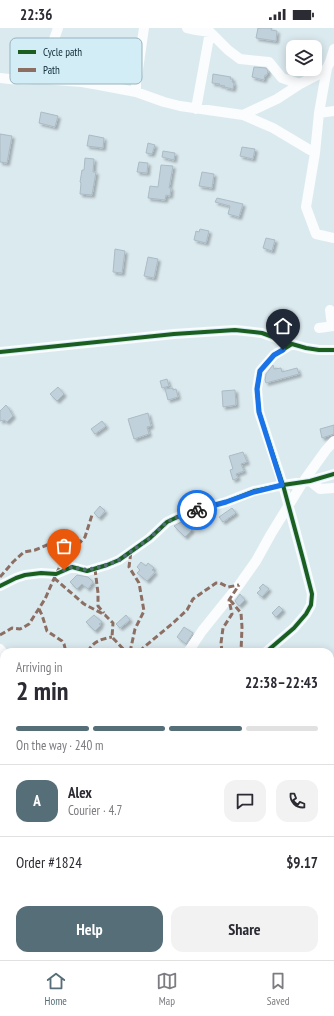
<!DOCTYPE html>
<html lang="en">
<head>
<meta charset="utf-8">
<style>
	:root { --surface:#fff; --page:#f2f2f3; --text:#2b2b33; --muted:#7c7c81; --line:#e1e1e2; --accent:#566e77 }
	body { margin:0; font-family:"PT Sans Narrow",sans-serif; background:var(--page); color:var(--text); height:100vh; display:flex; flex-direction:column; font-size:15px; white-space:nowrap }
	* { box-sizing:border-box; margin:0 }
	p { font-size:13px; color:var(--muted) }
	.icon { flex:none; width:22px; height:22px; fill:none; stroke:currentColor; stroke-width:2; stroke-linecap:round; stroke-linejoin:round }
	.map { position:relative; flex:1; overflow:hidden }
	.panel { position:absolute; left:0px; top:620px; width:334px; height:312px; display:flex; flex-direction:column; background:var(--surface); border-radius:12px 12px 0 0; box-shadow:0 2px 10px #0003 }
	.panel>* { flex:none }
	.buttons { position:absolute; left:286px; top:12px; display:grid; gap:8px }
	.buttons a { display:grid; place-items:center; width:36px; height:36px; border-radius:8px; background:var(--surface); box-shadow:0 2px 10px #0003; font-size:20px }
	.pin { position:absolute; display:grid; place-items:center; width:34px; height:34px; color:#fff; margin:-41px -17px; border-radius:50% 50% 50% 0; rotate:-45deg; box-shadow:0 0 4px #0007 }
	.pin .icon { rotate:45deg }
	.courier { position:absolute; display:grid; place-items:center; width:40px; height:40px; margin:-20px; border:3px solid #1a73e8; border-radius:50%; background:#fff; color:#222; box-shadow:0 1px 5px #0007 }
	.head em { font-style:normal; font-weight:700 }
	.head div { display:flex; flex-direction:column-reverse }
	.head { display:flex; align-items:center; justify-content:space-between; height:68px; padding:0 16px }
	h1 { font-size:26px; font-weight:700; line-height:30px }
	.bar { display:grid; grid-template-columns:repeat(4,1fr); gap:6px 4px; align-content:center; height:48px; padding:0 16px }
	.bar i { height:5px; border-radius:3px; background:var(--line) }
	.bar .current { background:var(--accent) }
	.bar p { grid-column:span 4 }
	.line { display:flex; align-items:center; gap:10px; padding:0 16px; border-top:1px solid var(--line) }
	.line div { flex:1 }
	.round { display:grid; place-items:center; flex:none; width:42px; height:42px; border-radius:12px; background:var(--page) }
	.primary-button { display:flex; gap:8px; margin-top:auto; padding:8px 16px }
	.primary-button a { flex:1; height:46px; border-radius:12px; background:var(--accent); color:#fff; font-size:16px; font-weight:700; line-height:46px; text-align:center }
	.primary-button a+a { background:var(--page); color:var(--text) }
	.status { display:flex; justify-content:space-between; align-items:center; height:28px; padding:0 20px; background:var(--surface); direction:ltr }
	.status svg { height:11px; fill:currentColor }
	.menu { display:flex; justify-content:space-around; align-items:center; height:56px; border-top:1px solid var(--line); background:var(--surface); font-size:11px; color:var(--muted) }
	.menu a { display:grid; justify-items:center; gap:2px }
	.menu .current { color:var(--accent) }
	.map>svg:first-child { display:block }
</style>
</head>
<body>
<div class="status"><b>22:36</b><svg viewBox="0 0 49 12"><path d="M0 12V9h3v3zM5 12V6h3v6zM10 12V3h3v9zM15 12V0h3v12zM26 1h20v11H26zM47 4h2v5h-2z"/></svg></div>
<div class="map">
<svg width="334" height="932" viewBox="0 0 334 932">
	<defs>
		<filter id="shadow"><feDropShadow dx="2.5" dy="2.5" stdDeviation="1" flood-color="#0004"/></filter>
	</defs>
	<rect width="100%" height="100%" fill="#dbeaef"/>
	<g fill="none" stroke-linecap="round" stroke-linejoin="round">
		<path stroke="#43d2f5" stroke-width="2" d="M333 932 334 927"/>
	</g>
	<path fill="#c1d1db" stroke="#abbbc5" filter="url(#shadow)" d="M258 0H272L271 2 277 3 276 13 256 10Z
		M254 39 266 40 268 43 267 47H265L264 52 252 49Z
		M213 46 231 49 230 51H233L232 54 234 55 233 61 224 59 225 58 219 57 220 56 212 55Z
		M41 84 58 88 55 99 39 95Z
		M0 106 12 108 7 135 0 134Z
		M89 107 104 110 103 120 87 118Z
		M148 115 155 117 152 126 146 125Z
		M242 119 255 121 253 131 240 128Z
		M163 123 175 125 174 132 162 129Z
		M85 130 94 131 93 144H96L92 167 80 166 81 155 80 154 82 142H84Z
		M139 134 148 135 147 145 137 144Z
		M161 137 173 138 169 160H171L170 168 166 167 165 172 148 170 150 158 158 159Z
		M202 144 214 146 212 160 199 158Z
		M217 170 243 176 239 189 228 186 230 178 215 174Z
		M200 201 209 203 206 215 194 212 196 203 199 204Z
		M266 210 275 212 272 223 263 220Z
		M115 221 125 223 122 245 113 244Z
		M148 229 158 231 154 250 144 248Z
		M273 337 274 341 281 340 282 344 297 340 299 346 266 355 265 352 266 346Z
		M167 351 169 358 162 360 160 353Z
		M58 359 64 366 57 373 50 366Z
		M173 360V362L176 361 178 369 168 372 165 361Z
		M235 362 236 377 223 379 222 363Z
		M6 377 10 382V383L12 386 13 388 7 394 4 392 0 393V383Z
		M148 385 151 398 147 399 149 406 134 411 128 391Z
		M102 393 106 398 95 406 91 401Z
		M334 397V406L322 410 320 401Z
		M243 424 247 434 241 436 244 443 236 446 238 450 233 452 230 442 233 441 229 428Z
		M100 478 105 483 99 490 94 485Z
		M232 480 236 485 223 494 219 489Z
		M183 493 192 502 185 509 174 498Z
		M141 534 146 538 148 535 154 540 152 542 155 544 147 553 137 545 140 542 137 539Z
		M77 547 88 549 93 554 88 561 82 556 77 561 70 554Z
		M263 556 269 561 262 569 257 565 261 561 259 560Z
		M240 566 245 572 239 578 235 573Z
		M279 578 283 582 276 589 272 585Z
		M94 587 102 594 99 596 101 597 95 603 86 594Z
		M126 587 130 592 120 600 116 596Z
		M184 599 193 605 186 616 177 609Z"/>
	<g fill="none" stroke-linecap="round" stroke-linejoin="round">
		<path stroke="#fafcfd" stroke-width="10" d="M187 0 196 2 210 4 228 22 240 31 269 34 282 50 300 56
			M327 40 319 85 315 125 306 179 316 206 334 210
			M0 50 9 51 23 52 43 51 82 54 99 57 136 64 164 74 180 78 243 87 273 100 315 125
			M43 51 49 32 50 23 58 0
			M136 64V55L144 0
			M196 81 210 4
			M319 85 334 83
			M243 87 277 71 300 56 321 45 327 40 330 34 334 21
			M330 282 332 298
			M319 300 334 298
			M0 324 174 306 235 302 262 305 292 316 306 320 319 322H334
			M310 453 320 461 334 460
			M0 558 16 550 25 547 41 545 56 546 72 539 87 543 107 537 119 532 150 510 167 494 188 484 226 474 254 463 283 457 310 453 334 446
			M0 621 4 626
			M188 624 202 603 239 557 256 533 271 506 303 454 326 422 334 413
			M266 624 294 600 306 586 311 577 312 566 303 531 283 457 259 384 257 361 260 343 274 327 292 316
			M0 738 4 737
			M330 754H334
			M0 797 4 795
			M85 932 86 928"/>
		<path stroke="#8d6e63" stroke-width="3" stroke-dasharray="6 3" stroke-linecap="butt" d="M95 541 98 565V578L104 585
			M0 549 13 534 24 524 35 522 47 517 55 512 81 513
			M54 550 84 576 105 587 113 595 112 609 126 624
			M230 572 241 585 242 599 241 624
			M39 581 42 587 47 603 62 613 64 616 65 620 64 624
			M0 607 12 600 20 601 24 599 29 596 45 571 56 546 63 533 85 509 92 487
			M88 624C92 614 101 611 112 609
			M130 624 135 601 144 583 139 555 129 539 131 523
			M140 624 143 620 173 595 187 582 193 571 216 555H220L228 559 239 557
			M222 624 221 615 223 600 232 586 229 572 239 557
			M0 746 4 756
			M330 842H334
			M0 870H4
			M0 877 4 876
			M166 928 168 932
			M1 932 4 928
			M234 932 243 928
			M294 932V928"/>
		<g stroke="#d3edf7" stroke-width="6">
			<path id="cycleway" d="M0 324 174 306 235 302 262 305 292 316 306 320 319 322H334
				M0 558 16 550 25 547 41 545 56 546 72 539 87 543 107 537 119 532 150 510 167 494 188 484 226 474 254 463 283 457 310 453 334 446
				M266 624 294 600 306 586 311 577 312 566 303 531 283 457 259 384 257 361 260 343 274 327 292 316"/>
		</g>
		<use href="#cycleway" stroke="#1b5e20" stroke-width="4"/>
	</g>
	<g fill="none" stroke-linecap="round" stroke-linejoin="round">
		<path stroke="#566e77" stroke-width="4" stroke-dasharray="0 7.2" d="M64 542 72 539 87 542 107 537 119 532 150 510 167 494 188 484 197 482"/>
		<path stroke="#1a73e8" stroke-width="5" d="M197 482 226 474 254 464 282 457 259 384 257 361 260 343 274 327 283 322"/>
	</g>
	<rect x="10" y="10" width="132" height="46" rx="6" fill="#d3edf7" stroke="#98b3bd" stroke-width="1"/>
	<rect x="18" y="22" width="18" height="4" fill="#1b5e20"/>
	<rect x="18" y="40" width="18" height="4" fill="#8d6e63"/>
	<g font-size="11" fill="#0f2c36">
		<text x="43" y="28">Cycle path</text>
		<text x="43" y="46">Path</text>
	</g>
</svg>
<div class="buttons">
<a><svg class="icon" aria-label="layers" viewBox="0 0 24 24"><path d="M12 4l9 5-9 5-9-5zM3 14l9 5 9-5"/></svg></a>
</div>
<div class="pin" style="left:64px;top:542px;background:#ea580c"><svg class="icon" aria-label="bag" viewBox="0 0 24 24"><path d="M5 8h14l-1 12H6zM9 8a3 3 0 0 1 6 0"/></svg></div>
<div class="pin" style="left:283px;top:322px;background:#1f2937"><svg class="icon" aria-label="home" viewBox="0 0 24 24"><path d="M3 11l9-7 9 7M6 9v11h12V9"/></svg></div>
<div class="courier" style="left:197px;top:482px"><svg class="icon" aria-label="bike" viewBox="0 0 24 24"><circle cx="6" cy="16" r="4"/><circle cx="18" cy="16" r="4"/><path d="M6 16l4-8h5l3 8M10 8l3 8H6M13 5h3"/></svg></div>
<section class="panel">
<div class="head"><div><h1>2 min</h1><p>Arriving in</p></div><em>22:38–22:43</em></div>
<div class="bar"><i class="current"></i><i class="current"></i><i class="current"></i><i></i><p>On the way · 240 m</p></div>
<div class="line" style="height:72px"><b class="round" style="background:var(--accent);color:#fff">A</b><div><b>Alex</b><p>Courier · 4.7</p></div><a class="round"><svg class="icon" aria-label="chat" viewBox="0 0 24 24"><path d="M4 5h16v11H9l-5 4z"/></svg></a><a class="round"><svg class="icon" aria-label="phone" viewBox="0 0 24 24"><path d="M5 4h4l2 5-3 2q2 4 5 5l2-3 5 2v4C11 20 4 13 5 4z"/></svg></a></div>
<div class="line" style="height:52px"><div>Order #1824</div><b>$9.17</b></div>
<div class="primary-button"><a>Help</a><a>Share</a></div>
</section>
</div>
<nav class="menu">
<a class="current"><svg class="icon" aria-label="home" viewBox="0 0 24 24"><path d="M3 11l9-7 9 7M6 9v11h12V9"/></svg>Home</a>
<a><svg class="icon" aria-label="map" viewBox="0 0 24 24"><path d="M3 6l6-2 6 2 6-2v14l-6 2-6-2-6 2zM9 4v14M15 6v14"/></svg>Map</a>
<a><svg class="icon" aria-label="saved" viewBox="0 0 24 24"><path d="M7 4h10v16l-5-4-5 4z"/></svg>Saved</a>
</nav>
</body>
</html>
